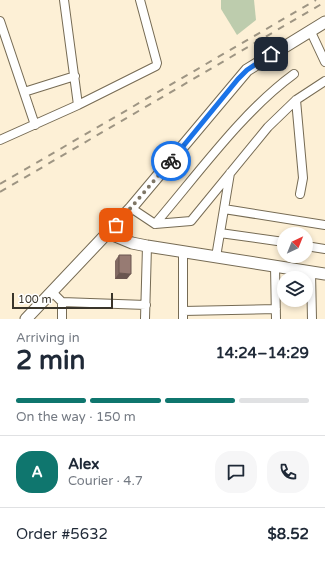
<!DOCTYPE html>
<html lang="en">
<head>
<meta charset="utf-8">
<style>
	:root { --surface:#fff; --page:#f6f6f7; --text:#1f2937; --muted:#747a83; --line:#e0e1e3; --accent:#0f766e }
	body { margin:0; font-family:"Varela Round",sans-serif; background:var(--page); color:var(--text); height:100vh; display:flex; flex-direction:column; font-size:15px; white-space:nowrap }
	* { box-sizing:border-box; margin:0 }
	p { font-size:13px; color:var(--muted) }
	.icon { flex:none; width:22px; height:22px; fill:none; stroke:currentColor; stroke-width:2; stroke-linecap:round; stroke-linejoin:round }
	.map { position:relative; height:319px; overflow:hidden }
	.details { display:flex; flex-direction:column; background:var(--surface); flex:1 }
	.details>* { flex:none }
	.needle { width:26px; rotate:43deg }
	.buttons { position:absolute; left:277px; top:227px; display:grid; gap:8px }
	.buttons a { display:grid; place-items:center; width:36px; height:36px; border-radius:50%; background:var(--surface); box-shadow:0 2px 6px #0003; font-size:20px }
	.scale { position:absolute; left:12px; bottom:10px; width:101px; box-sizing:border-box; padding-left:4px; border:2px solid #39342a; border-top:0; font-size:11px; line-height:14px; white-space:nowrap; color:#39342a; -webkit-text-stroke:3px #fff; paint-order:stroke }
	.pin { position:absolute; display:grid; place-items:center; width:34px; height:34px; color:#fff; margin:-17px; border-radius:8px; box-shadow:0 2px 6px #0006 }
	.courier { position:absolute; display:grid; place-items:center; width:40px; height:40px; margin:-20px; border:3px solid #1a73e8; border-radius:50%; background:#fff; color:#222; box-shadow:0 1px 5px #0007 }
	.headline em { font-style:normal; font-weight:800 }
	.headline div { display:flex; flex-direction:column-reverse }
	.headline { display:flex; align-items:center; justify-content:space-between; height:68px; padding:0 16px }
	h1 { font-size:26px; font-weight:800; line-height:30px }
	.bar { display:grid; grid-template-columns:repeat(4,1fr); gap:6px 4px; align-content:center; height:48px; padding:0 16px }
	.bar i { height:5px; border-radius:3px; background:var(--line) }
	.bar .current { background:var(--accent) }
	.bar p { grid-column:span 4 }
	.line { display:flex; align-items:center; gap:10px; padding:0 16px; border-top:1px solid var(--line) }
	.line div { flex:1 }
	.round { display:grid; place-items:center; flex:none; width:42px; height:42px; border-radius:16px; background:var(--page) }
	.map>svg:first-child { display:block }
</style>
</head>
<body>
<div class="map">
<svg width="325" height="319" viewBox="0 0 325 319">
	<rect width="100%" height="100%" fill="#fdf0d6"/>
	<path fill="#bdccad" d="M221 0H254L256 20 237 35 221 9Z"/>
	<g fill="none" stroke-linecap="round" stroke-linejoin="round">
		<g stroke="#766b54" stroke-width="10">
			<path id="street" d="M64 0 78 105
				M0 21 35 125
				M310 30 325 62
				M24 92 75 76
				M296 100 303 178 300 194
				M0 140 78 105 156 66 157 63 140 0
				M131 208 155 224 191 221 268 127 296 100 325 81
				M224 209 325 225
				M155 224C198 174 242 112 294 74
				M220 233 284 242
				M306 246 325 249
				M216 257 230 173
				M275 266 276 319
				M311 272 312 319
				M52 292 62 302V319
				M62 302 146 305
				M183 311 276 309
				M145 319 147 246
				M183 319V252"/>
		</g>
		<g stroke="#766b54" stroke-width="13">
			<path id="secondary" d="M108 233 132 243 147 246 325 274
				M26 319 131 208 247 70 325 22"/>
		</g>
		<use href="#street" stroke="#fff" stroke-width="8"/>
		<use href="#secondary" stroke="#fff" stroke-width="11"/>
		<path stroke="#9e9583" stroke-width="2" stroke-dasharray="7 7" stroke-linecap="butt" d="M0 184 316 0
			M0 192 325 2"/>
	</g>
	<path fill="#826a63" d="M119 255 127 279H115V261Z"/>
	<path fill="#6a5650" d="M119 273 131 274 127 279H115Z"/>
	<path fill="#977b73" stroke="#6a5650" d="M119 255H131V274L119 273Z"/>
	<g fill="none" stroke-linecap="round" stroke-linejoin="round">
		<path stroke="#7e7666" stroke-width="4" stroke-dasharray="0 7.2" d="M116 225 171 161"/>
		<path stroke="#1a73e8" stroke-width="5" d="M171 161 238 79 247 70 271 54"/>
	</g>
</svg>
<div class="buttons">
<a><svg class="needle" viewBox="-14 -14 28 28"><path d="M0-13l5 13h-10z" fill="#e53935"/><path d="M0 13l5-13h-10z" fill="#747a83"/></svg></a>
<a><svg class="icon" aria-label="layers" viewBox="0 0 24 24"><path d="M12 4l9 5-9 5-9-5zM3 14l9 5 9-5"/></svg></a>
</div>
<div class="scale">100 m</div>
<div class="pin" style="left:116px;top:225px;background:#ea580c"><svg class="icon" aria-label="bag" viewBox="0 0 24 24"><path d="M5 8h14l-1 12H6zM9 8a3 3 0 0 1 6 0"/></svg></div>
<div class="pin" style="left:271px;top:54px;background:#1f2937"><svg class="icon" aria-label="home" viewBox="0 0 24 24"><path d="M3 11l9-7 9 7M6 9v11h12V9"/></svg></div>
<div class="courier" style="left:171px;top:161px"><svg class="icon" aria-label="bike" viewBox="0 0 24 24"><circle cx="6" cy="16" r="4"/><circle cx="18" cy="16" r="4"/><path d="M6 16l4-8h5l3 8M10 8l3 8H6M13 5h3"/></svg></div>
</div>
<section class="details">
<div class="headline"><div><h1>2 min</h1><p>Arriving in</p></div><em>14:24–14:29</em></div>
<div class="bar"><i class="current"></i><i class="current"></i><i class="current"></i><i></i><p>On the way · 150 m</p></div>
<div class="line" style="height:72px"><b class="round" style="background:var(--accent);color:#fff">A</b><div><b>Alex</b><p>Courier · 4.7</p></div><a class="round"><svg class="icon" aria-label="chat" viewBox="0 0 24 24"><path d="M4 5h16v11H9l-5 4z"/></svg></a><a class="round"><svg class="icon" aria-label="phone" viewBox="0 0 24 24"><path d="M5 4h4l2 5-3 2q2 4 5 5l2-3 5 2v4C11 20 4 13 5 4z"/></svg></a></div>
<div class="line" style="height:52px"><div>Order #5632</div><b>$8.52</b></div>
</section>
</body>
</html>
